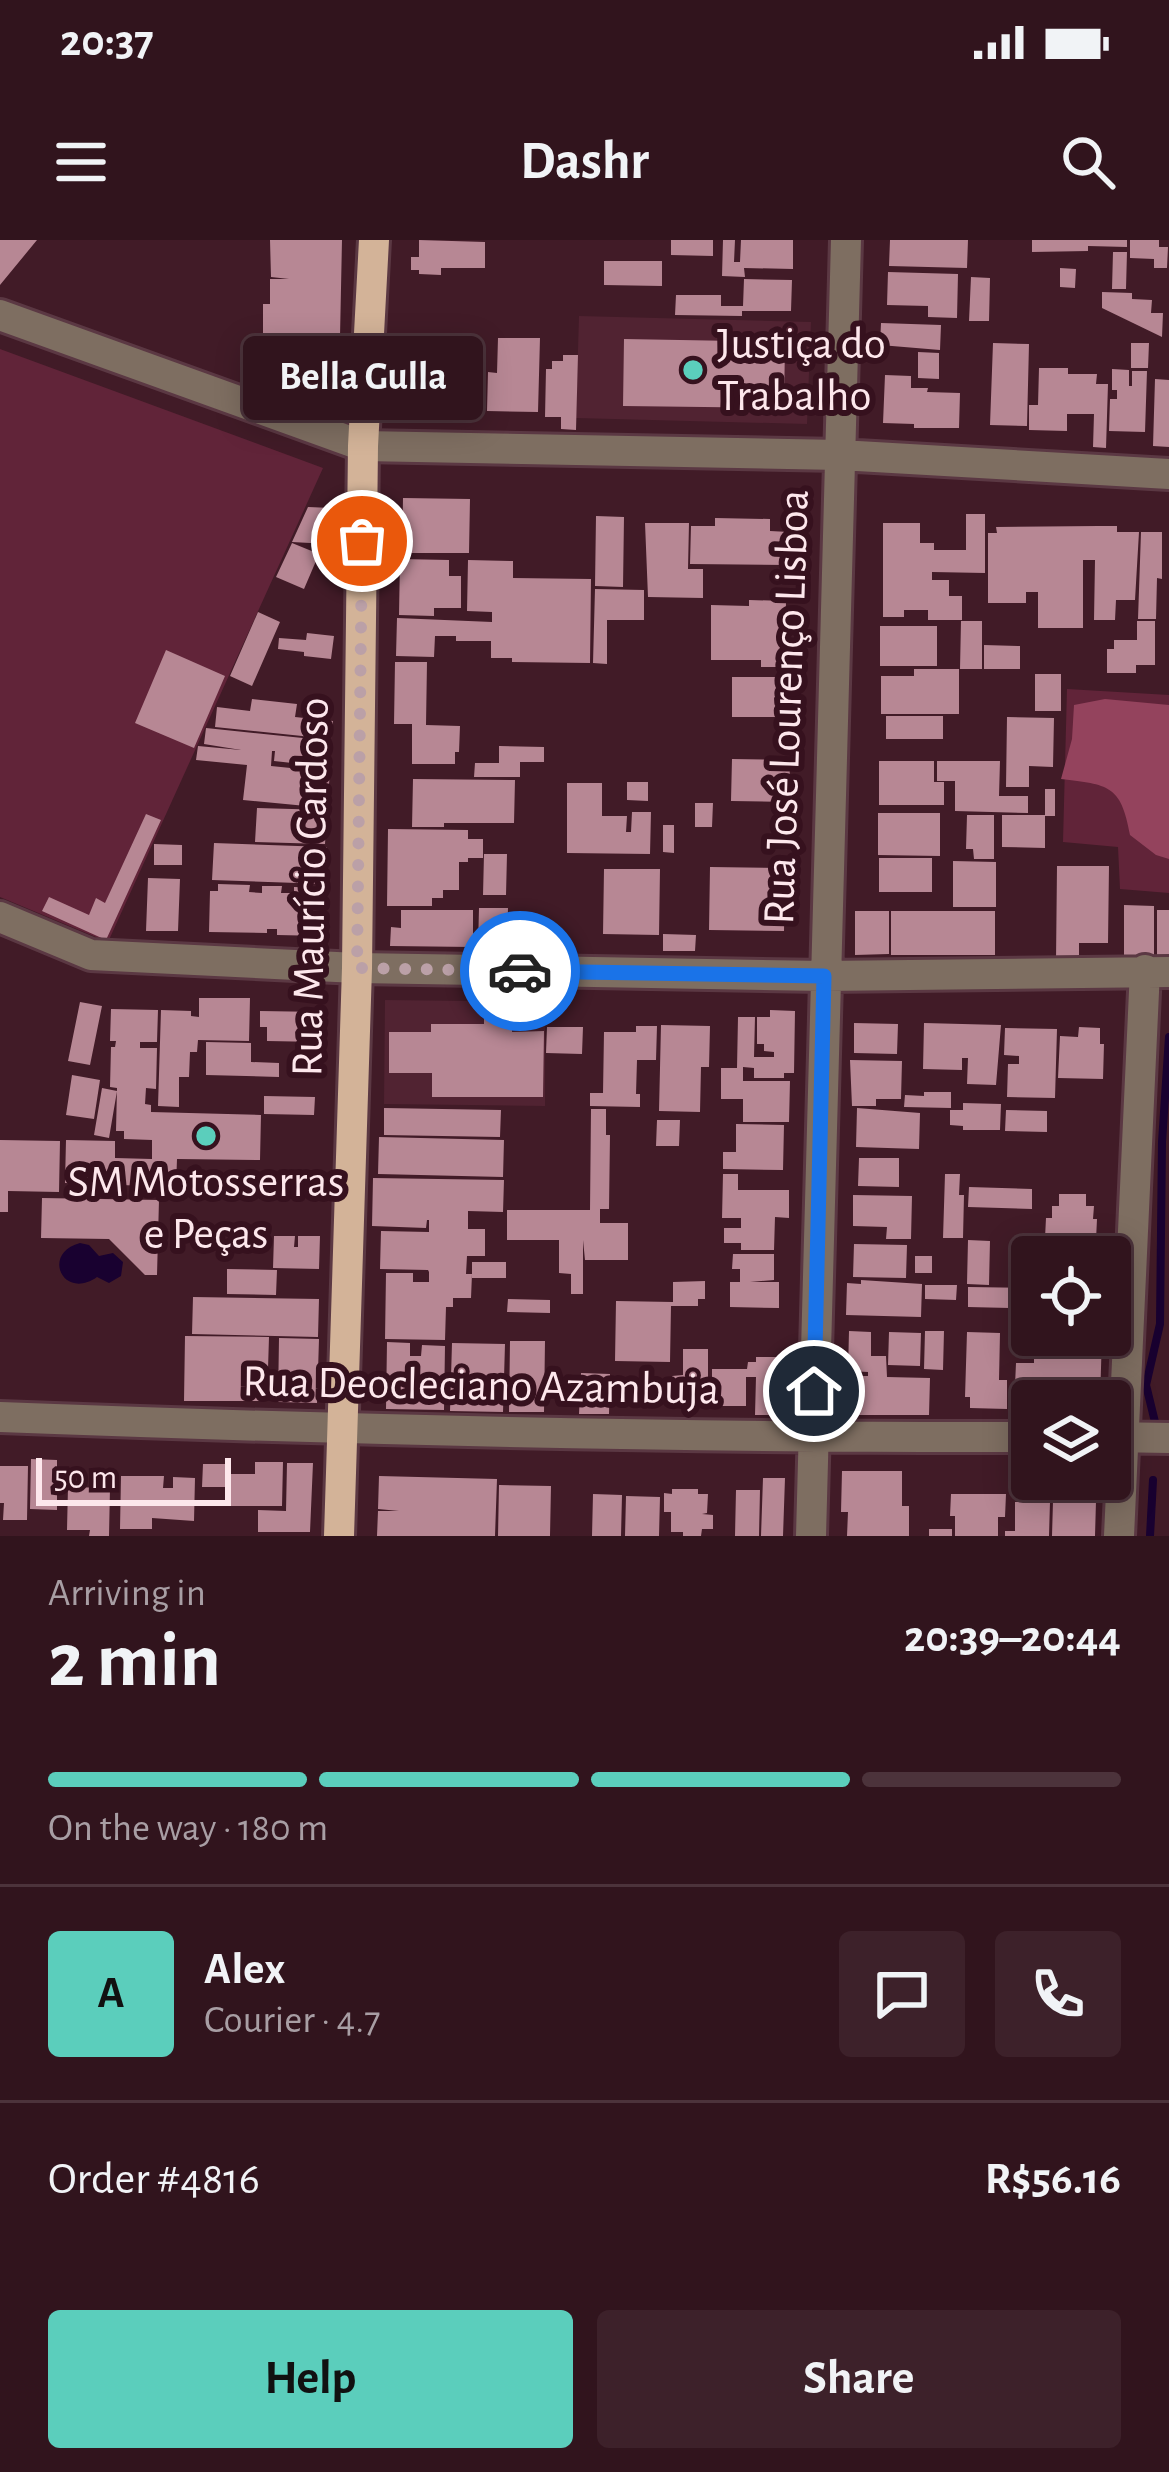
<!DOCTYPE html>
<html lang="en">
<head>
<meta charset="utf-8">
<style>
	:root { --surface:#31141d; --page:#3d212a; --text:#f1f3f6; --muted:#a89ea4; --line:#4c333b; --accent:#5bcebc }
	body { margin:0; font-family:"Alegreya Sans",sans-serif; background:var(--page); color:var(--text); height:100vh; display:flex; flex-direction:column; font-size:45px; white-space:nowrap }
	* { box-sizing:border-box; margin:0 }
	p { font-size:39px; color:var(--muted) }
	.icon { flex:none; width:66px; height:66px; fill:none; stroke:currentColor; stroke-width:2; stroke-linecap:round; stroke-linejoin:round }
	.map { position:relative; height:1296px; overflow:hidden }
	.drawer { display:flex; flex-direction:column; background:var(--surface); flex:1 }
	.drawer>* { flex:none }
	.fabs { position:absolute; left:1011px; top:996px; display:grid; gap:24px }
	.fabs a { display:grid; place-items:center; width:120px; height:120px; border-radius:12px; background:var(--surface); box-shadow:0 6px 30px #0003,0 0 0 3px var(--line); font-size:60px }
	.scale { position:absolute; left:36px; bottom:30px; width:195px; box-sizing:border-box; padding-left:12px; border:6px solid #fde7ec; border-top:0; font-size:33px; line-height:42px; white-space:nowrap; color:#fde7ec; -webkit-text-stroke:9px #36111e; paint-order:stroke }
	.pin { position:absolute; display:grid; place-items:center; width:102px; height:102px; color:#fff; margin:-51px; border:6px solid #fff; border-radius:50%; box-shadow:0 3px 12px #0007 }
	.courier { position:absolute; display:grid; place-items:center; width:120px; height:120px; margin:-60px; border:9px solid #1a73e8; border-radius:50%; background:#fff; color:#222; box-shadow:0 3px 15px #0007 }
	.bubble { position:absolute; height:84px; border-radius:12px; background:var(--surface); box-shadow:0 6px 30px #0003,0 0 0 3px var(--line); font-size:39px; font-weight:700; line-height:84px; text-align:center }
	.head em { font-style:normal; font-weight:700 }
	.head div { display:flex; flex-direction:column-reverse }
	.head { display:flex; align-items:center; justify-content:space-between; height:204px; padding:0 48px }
	h1 { font-size:78px; font-weight:700; line-height:90px }
	.bar { display:grid; grid-template-columns:repeat(4,1fr); gap:18px 12px; align-content:center; height:144px; padding:0 48px }
	.bar i { height:15px; border-radius:9px; background:var(--line) }
	.bar .selected { background:var(--accent) }
	.bar p { grid-column:span 4 }
	.line { display:flex; align-items:center; gap:30px; padding:0 48px; border-top:3px solid var(--line) }
	.line div { flex:1 }
	.round { display:grid; place-items:center; flex:none; width:126px; height:126px; border-radius:12px; background:var(--page) }
	.action { display:flex; gap:24px; margin-top:auto; padding:24px 48px }
	.action a { flex:1; height:138px; border-radius:12px; background:var(--accent); color:#111; font-size:48px; font-weight:700; line-height:138px; text-align:center }
	.action a+a { background:var(--page); color:var(--text) }
	.status { display:flex; justify-content:space-between; align-items:center; height:84px; padding:0 60px; background:var(--surface); direction:ltr }
	.status svg { height:33px; fill:currentColor }
	header { display:flex; justify-content:space-between; align-items:center; height:156px; padding:0 48px; background:var(--surface); font-size:54px; font-weight:700 }
	.map>svg:first-child { display:block }
</style>
</head>
<body>
<div class="status"><b>20:37</b><svg viewBox="0 0 49 12"><path d="M0 12V9h3v3zM5 12V6h3v6zM10 12V3h3v9zM15 12V0h3v12zM26 1h20v11H26zM47 4h2v5h-2z"/></svg></div>
<header><svg class="icon" aria-label="menu" viewBox="0 0 24 24"><path d="M4 6h16M4 12h16M4 18h16"/></svg>Dashr<svg class="icon" aria-label="search" viewBox="0 0 24 24"><circle cx="10" cy="10" r="6"/><path d="M15 15l6 6"/></svg></header>
<div class="map">
<svg width="1169" height="1296" viewBox="0 0 1169 1296">
	<rect width="100%" height="100%" fill="#411b27"/>
	<path fill="#512332" d="M579 76 811 82 807 184 576 178Z
		M385 760 545 762V866L384 864Z"/>
	<path fill="#612439" d="M0 109 323 228 108 702 0 657Z
		M1067 449 1169 455V653L1120 649 1118 607 1063 602Z"/>
	<path fill="#94435d" d="M1105 459 1169 465V619L1156 615 1130 595C1121 544 1108 545 1061 539L1072 499 1074 465Z"/>
	<path fill="#190130" d="M80 1003 89 1005 99 1016 113 1013 123 1022 121 1036 109 1043 97 1037C63 1061 41 1013 80 1003Z"/>
	<g fill="none" stroke-linecap="round" stroke-linejoin="round">
		<path stroke="#190130" stroke-width="8" d="M1155 1182 1146 1145 1160 1084 1162 902 1169 797
			M1150 1296 1153 1240"/>
	</g>
	<path fill="#b78794" d="M0 0H37L0 45Z
		M270 0H342L340 97H263V64H270V39H289L271 37Z
		M419 0 485 2V28H441V35L419 34V30H411V17H419Z
		M671 0H713V16L671 15Z
		M723 0H735L734 22H740L741 0H793V29L744 28 745 37 722 36Z
		M890 0H968L967 28 889 26Z
		M1032 0H1127V7L1088 6V11L1032 12Z
		M1130 0H1159V7H1168L1167 28H1154V19L1130 18Z
		M1113 12H1127L1126 49H1112Z
		M604 21H662V46L604 45Z
		M1060 28 1076 29 1075 48 1060 47Z
		M888 32 958 34 957 78 928 77V66L887 65Z
		M971 37 990 38 989 81H969Z
		M744 39 792 40 791 71H742V76L675 75 676 55H721V66H743Z
		M1102 52 1132 53V59L1152 60 1151 73H1163L1162 97 1102 68Z
		M881 83 941 85 940 110 880 105Z
		M498 98H540L538 172 487 171 488 132 497 133Z
		M624 99 785 102 784 168 623 166Z
		M993 103 1029 104 1027 186 990 185Z
		M1131 103H1149L1148 128H1131Z
		M918 112 939 113V139L918 138Z
		M563 115H578L576 190 561 189V177H545L546 129H552V121H563Z
		M1039 128H1068V134H1097L1096 144H1108L1106 208 1093 207 1094 174H1067V191L1029 190V165H1038Z
		M1112 129 1129 130V146H1132V131H1147L1145 192 1109 191 1110 159H1117V150H1112Z
		M885 135 911 136V148H928L927 152 960 153 959 188H914V184L883 183Z
		M1155 139 1169 140V207L1153 206Z
		M403 258 470 259 469 313H402Z
		M308 267 332 268 328 304 292 302Z
		M966 274H985V333L932 332V340H949V356H962V380H928V370H904V377H883V283H920V303H934V310H966Z
		M596 276 624 277 623 347 595 346Z
		M715 278 770 279V291L789 292 788 325 690 324 691 286H715Z
		M645 283H689L688 329H703V358L648 357Z
		M1099 286H1117V292H1139L1135 360H1116L1115 380H1094L1095 320H1083V388H1038V352H1026V363H988V293H997L996 287Z
		M1141 292H1162V339L1157 338 1156 379H1138Z
		M292 303 319 314 304 349 276 337Z
		M400 319 449 320V336H461V368H434V376L399 375Z
		M468 320 513 321V338L591 339 590 423 512 422V418H491V401H456V396H435L434 417 396 416 397 378 492 382V372L467 371Z
		M595 349 644 350V380H607V424L593 423Z
		M749 360 786 361 785 427H761V420H711V365L749 366Z
		M258 372 280 382 252 446 230 436Z
		M961 381H982V429H960Z
		M1137 381H1155V425H1136V433H1107V409H1114V400H1137Z
		M880 386H937V426H880Z
		M307 393 334 396 331 419 304 416V412L278 409 279 398 306 400Z
		M984 405 1020 406V429H984Z
		M166 410 225 436 194 508 135 483Z
		M395 422H427L426 485 460 486 459 512H455V524H412V484H394Z
		M914 429H959V474H881V436H914Z
		M1035 434H1061V471H1035Z
		M732 437H793L794 477H732Z
		M252 459 297 464 295 477 333 481 331 499 215 487 217 467 250 471Z
		M886 476H943V499H886Z
		M1007 477 1054 478 1053 527 1029 526V547H1006Z
		M206 488 332 501 329 527 274 521 275 511H272L271 526 330 532 327 568 243 560 247 525 196 520 198 506 241 510 204 504Z
		M499 506 544 507V522H520V537H474L475 523H499Z
		M732 519 790 520 789 562 731 561Z
		M879 521H934V542H944V565H879Z
		M937 521H1000L999 556H1028V573L955 571V541H937Z
		M413 539 515 540 514 583H444V587H412Z
		M627 542H648V561L627 560Z
		M567 543H602V576H627L626 592H631L632 572H651L650 614 567 613Z
		M1045 549H1055V576H1045V608L1002 607V575H1045Z
		M695 563H713L712 587H695Z
		M257 568 327 570 325 604 255 602Z
		M878 573H940V616L878 615Z
		M146 574 161 580 106 700 42 671 49 657 89 675 96 658 105 663Z
		M967 575H994V619H974L973 609H966Z
		M663 585H674V613L663 612Z
		M388 589 468 590V599H483V618H468V622H459V650H443V658H432V666H387Z
		M214 603 327 607 326 644 212 640Z
		M154 604 182 605V625H154Z
		M484 614H507L506 655H483Z
		M879 618H932V652H879Z
		M953 621 996 622V667H953Z
		M1057 626H1109L1108 703H1079V721H1056Z
		M710 627 785 628 784 691 709 690Z
		M604 629H660L659 695 603 694Z
		M148 638 180 639 178 691H146Z
		M218 644 250 645 249 652 262 653V646H282L281 653H294V647L325 648 323 696 277 695V689H267V693L209 692 210 651H218Z
		M1124 665 1154 666V715H1124Z
		M479 668H508L507 707H478Z
		M401 670H473V707L390 706 391 687 401 688Z
		M1157 670H1169V718H1157Z
		M855 671H889V714L855 715Z
		M891 671H995V715H891Z
		M663 694 696 695 695 711H663Z
		M199 758H250L249 801 198 800 197 812H190L189 837H179V867L158 866 161 770 191 771V776L199 777Z
		M80 762 102 766 90 825 68 821Z
		M111 769 158 770 157 802H140V808H157L156 849 146 848 145 864 151 865V872L261 875 260 920 177 919 176 947 65 943 66 900 115 901V918L152 919V900L124 899V891H116L117 848 110 847 111 807H115L116 801H110Z
		M770 770 795 771 794 833H784V838H754V828L743 827V841H790L789 882H743V859H721V828H737L738 777H755L754 817H774V812L764 811V804H757V777H770Z
		M260 771 322 772 321 802 267 801V787H260Z
		M484 779H513L512 792 544 791 543 857H432V833H389V792H431V784H484Z
		M854 783 898 784 897 814 854 813Z
		M924 783 1001 785 996 845 967 844 968 818H962V830L923 829Z
		M661 785 710 786 709 827H701L700 872 659 871Z
		M636 786H657L656 820H637L636 854H640V867L590 866V853H603L604 792H636Z
		M547 787H583L582 814 546 813Z
		M1079 787 1100 788V804H1104L1103 839 1058 838 1060 796 1078 797Z
		M1005 788 1057 789 1055 858 1007 857 1008 824H1019V816L1004 815Z
		M206 802 251 803V822L279 823V837L206 835Z
		M850 820 902 821 901 859H876V866H852Z
		M72 835 100 840 94 879 66 875Z
		M102 848 117 851 109 898 94 895Z
		M924 852H951V868L904 867 905 855 924 856Z
		M264 856 315 857 314 875 264 874Z
		M963 863 1001 864 1000 890H963V886L950 885V870H963Z
		M384 868 501 870 500 897 384 895Z
		M857 868 920 873 919 909 856 907Z
		M591 869H606V895H610L609 969H600V983H628V1020H585L583 1000V1054H571V1034L559 1033V1000H507V970H590Z
		M1006 870 1047 871V892L1005 891Z
		M657 880H680L679 906H656Z
		M736 884 784 885 783 930 723 929V912H736Z
		M379 897 504 900 503 937 378 934Z
		M0 900 60 901 59 952 8 951V972H0Z
		M859 918H899V947L858 946Z
		M723 934H738V950H789V978L775 977 774 1010H741V1003H724V988H741V978H722Z
		M945 934H960L959 955H964L963 998H943Z
		M373 938 504 940 503 972 468 971V989H485V1016H467L466 1034H472L471 1058H453V1067H446L445 1100 385 1099 386 1033H413V1042H429V1032L428 1030 380 1029 381 991 429 992V980H427L426 988 372 986Z
		M969 947 1032 949V969L968 967Z
		M1059 954H1086V966H1094L1093 979H1097L1096 1000 1045 998 1046 978H1052V966H1059Z
		M853 955 912 956 911 999H886L887 987 853 986Z
		M42 958 159 960 157 1035H145L109 999 41 998Z
		M274 996H295L294 1007H298V996H320L319 1029 273 1028Z
		M968 1000 990 1001 989 1045 967 1044Z
		M1043 1003 1097 1005V1017H1042Z
		M854 1004 907 1005 906 1038 853 1037Z
		M733 1014H774V1040L750 1042H779V1068L730 1067V1042H740V1029H732Z
		M915 1016H932V1033H915Z
		M472 1022H506V1038H472Z
		M1011 1022 1028 1023V1032H1022V1037H1011Z
		M227 1029 277 1030 276 1055 227 1054Z
		M861 1040 922 1044 921 1077 846 1075 847 1043 861 1044Z
		M705 1041V1059H698V1066H671L670 1122 615 1121 616 1061 673 1062V1042Z
		M925 1045H957L956 1060 925 1059Z
		M968 1047 1032 1048V1072H1010V1068L968 1067Z
		M193 1057 319 1059 318 1097 192 1094Z
		M508 1059 550 1060V1073L507 1072Z
		M849 1091 871 1092V1116H886L887 1137 930 1138 929 1175H858V1168H851L852 1136H868V1132L848 1131Z
		M925 1091H944L943 1130 924 1129Z
		M889 1092 921 1093 920 1126 888 1125Z
		M967 1092 1000 1093 999 1140H1007V1169L970 1168V1157H965Z
		M1034 1095H1102L1100 1161H1032V1168H1014L1016 1123H1034Z
		M185 1096 269 1097 267 1161H184Z
		M279 1098 319 1099 317 1163 278 1162Z
		M510 1101H545L544 1172H509Z
		M387 1102 410 1103V1116H421L422 1105 445 1106 444 1170 386 1169Z
		M452 1103 505 1104 503 1172 450 1171Z
		M683 1109H708V1168L672 1167V1136L683 1135Z
		M756 1117H781V1175H755L756 1137H746V1166H712V1129H747L748 1122H756Z
		M581 1133 610 1134 609 1174H579Z
		M31 1219 57 1220V1270L30 1269Z
		M255 1222H283L282 1266H228V1234H255Z
		M287 1223H313L310 1292H258V1270L286 1271Z
		M203 1224H226V1247H202Z
		M0 1226H28L27 1280H3L4 1263H0Z
		M842 1231H902V1266H909V1296H847L848 1272H841Z
		M121 1236H164L163 1248H173V1237L195 1238 194 1281 152 1278V1289H120Z
		M379 1236 497 1239 495 1296H377L378 1271H399L378 1269Z
		M763 1238H785L783 1296H761Z
		M499 1245 551 1246 550 1296H498Z
		M68 1247 110 1248 109 1296H89L90 1290H67Z
		M672 1249H698V1254H708L707 1273 702 1274 713 1275V1289H702L701 1296H683V1292H671V1272H664V1253L672 1254Z
		M736 1250H760L759 1296H735Z
		M593 1254 622 1255 621 1296H592Z
		M951 1254H1006L1005 1277H998V1296H955V1276H950Z
		M626 1256 660 1257 659 1296H625Z
		M1053 1261H1096L1095 1296H1052Z
		M1015 1262H1050L1049 1296H1005V1291H1015Z
		M929 1289H952V1296H929Z"/>
	<g fill="none" stroke-linecap="round" stroke-linejoin="round">
		<g stroke="#5b3843" stroke-width="36">
			<path id="minor" d="M0 75 363 206 840 215 1169 234
				M0 677 91 715 357 728 824 736 1169 732
				M0 1177C344 1190 688 1198 1032 1197
				M1110 1197 1169 1198
				M811 1296 846 0
				M1119 1296 1145 730"/>
		</g>
		<g stroke="#5b3843" stroke-width="36">
			<path id="major" d="M339 1296 357 728 363 206 374 0"/>
		</g>
		<use href="#minor" stroke="#7e6e61" stroke-width="30"/>
		<use href="#major" stroke="#d3b398" stroke-width="30"/>
	</g>
	<g fill="none" stroke-linecap="round" stroke-linejoin="round">
		<path stroke="#bba0a7" stroke-width="12" stroke-dasharray="0 21.6" d="M362 301 357 728 520 731"/>
		<path stroke="#1a73e8" stroke-width="15" d="M520 731 824 736 814 1151"/>
	</g>
	<g fill="#5bcebc" stroke="#36111e" stroke-width="4.5">
		<circle cx="693" cy="130" r="12"/>
		<circle cx="206" cy="896" r="12"/>
	</g>
	<g text-anchor="middle" dominant-baseline="central" stroke-width="12" stroke-linejoin="round" paint-order="stroke">
		<g font-size="45" fill="#fde7ec" stroke="#36111e" text-anchor="start">
			<text x="717" y="104">Justiça do<tspan x="717" dy="52">Trabalho</tspan></text>
			<text x="206" y="942" text-anchor="middle">SM Motosserras<tspan x="206" dy="52">e Peças</tspan></text>
		</g>
		<g font-size="45" fill="#fde7ec" stroke="#36111e">
			<text transform="translate(787 467) rotate(-88)">Rua José Lourenço Lisboa</text>
			<text transform="translate(311 647) rotate(-89)">Rua Maurício Cardoso</text>
			<text transform="translate(481 1146) rotate(1)">Rua Deocleciano Azambuja</text>
		</g>
	</g>
</svg>
<div class="fabs">
<a><svg class="icon" aria-label="locate" viewBox="0 0 24 24"><circle cx="12" cy="12" r="6"/><path d="M12 2v4M12 18v4M2 12h4M18 12h4"/></svg></a>
<a><svg class="icon" aria-label="layers" viewBox="0 0 24 24"><path d="M12 4l9 5-9 5-9-5zM3 14l9 5 9-5"/></svg></a>
</div>
<div class="scale">50 m</div>
<div class="pin" style="left:362px;top:301px;background:#ea580c"><svg class="icon" aria-label="bag" viewBox="0 0 24 24"><path d="M5 8h14l-1 12H6zM9 8a3 3 0 0 1 6 0"/></svg></div>
<div class="pin" style="left:814px;top:1151px;background:#1f2937"><svg class="icon" aria-label="home" viewBox="0 0 24 24"><path d="M3 11l9-7 9 7M6 9v11h12V9"/></svg></div>
<div class="courier" style="left:520px;top:731px"><svg class="icon" aria-label="car" viewBox="0 0 24 24"><path d="M5 17H2v-5l4-1 3-4h7l3 4 3 1v5h-3M9 17h6M6 11h13"/><circle cx="7" cy="17" r="2"/><circle cx="17" cy="17" r="2"/></svg></div>
<div class="bubble" style="left:243px;top:96px;width:240px">Bella Gulla</div>
</div>
<section class="drawer">
<div class="head"><div><h1>2 min</h1><p>Arriving in</p></div><em>20:39–20:44</em></div>
<div class="bar"><i class="selected"></i><i class="selected"></i><i class="selected"></i><i></i><p>On the way · 180 m</p></div>
<div class="line" style="height:216px"><b class="round" style="background:var(--accent);color:#111">A</b><div><b>Alex</b><p>Courier · 4.7</p></div><a class="round"><svg class="icon" aria-label="chat" viewBox="0 0 24 24"><path d="M4 5h16v11H9l-5 4z"/></svg></a><a class="round"><svg class="icon" aria-label="phone" viewBox="0 0 24 24"><path d="M5 4h4l2 5-3 2q2 4 5 5l2-3 5 2v4C11 20 4 13 5 4z"/></svg></a></div>
<div class="line" style="height:156px"><div>Order #4816</div><b>R$56.16</b></div>
<div class="action"><a>Help</a><a>Share</a></div>
</section>
</body>
</html>
